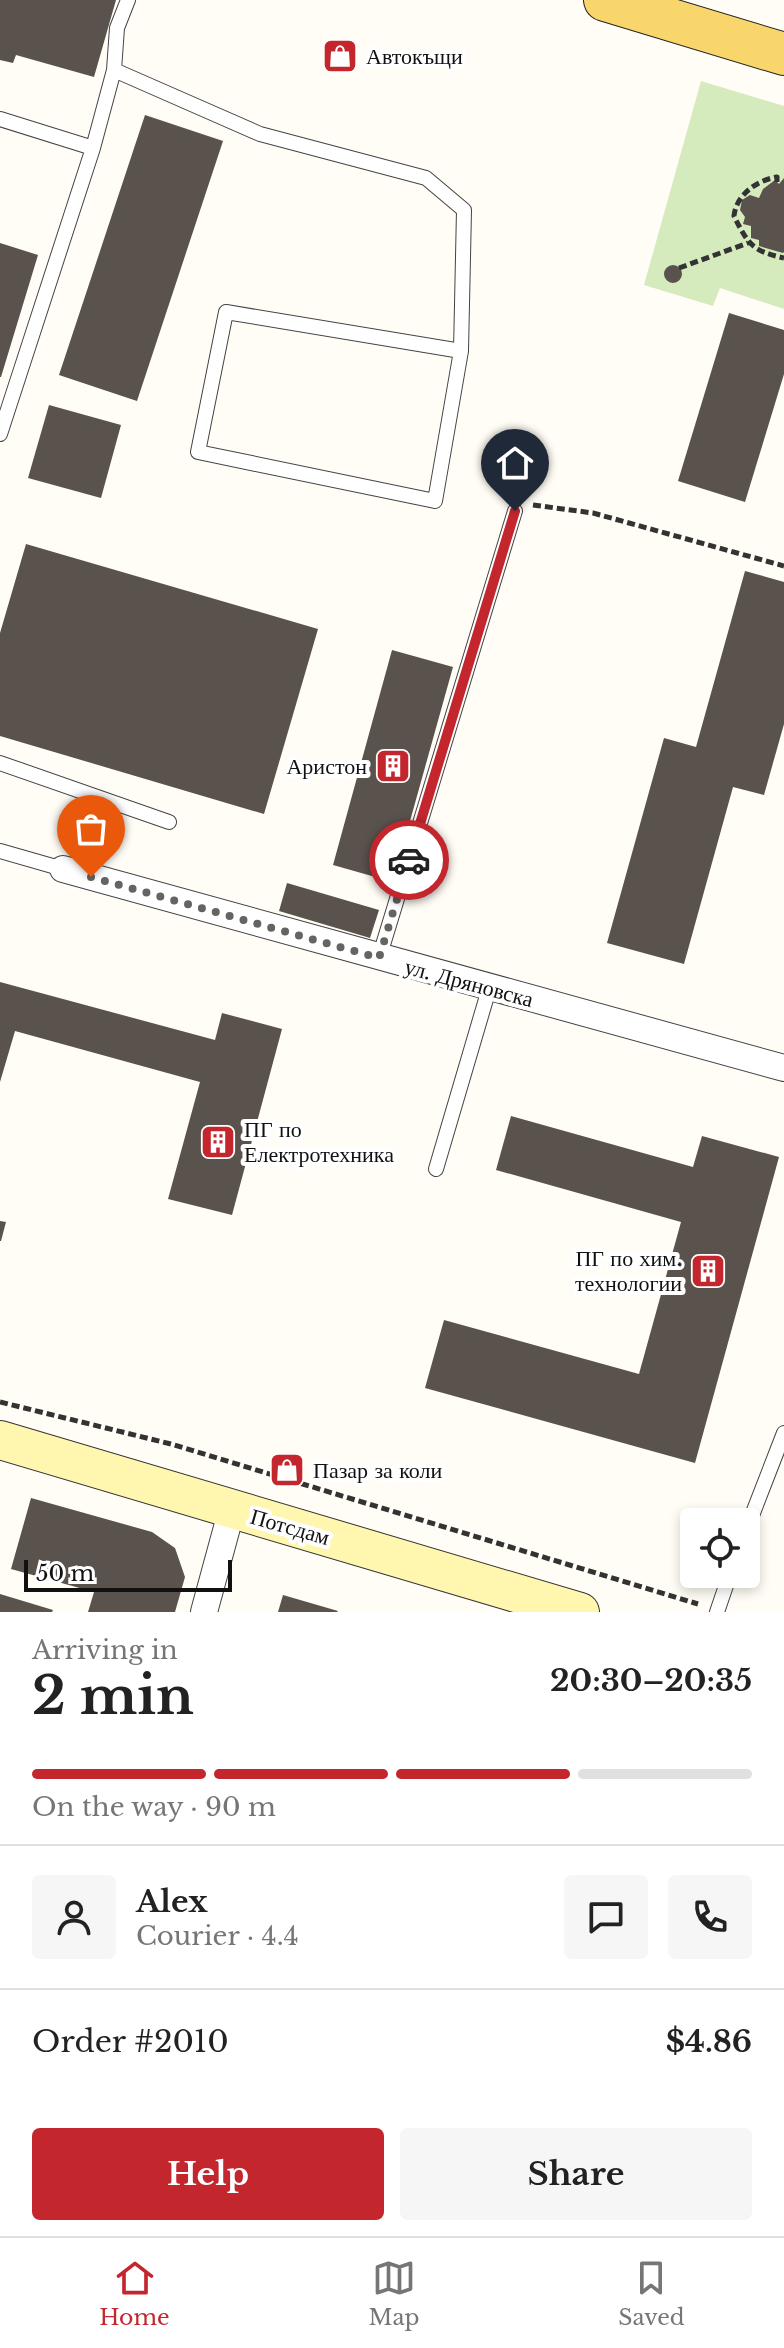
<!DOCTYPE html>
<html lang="en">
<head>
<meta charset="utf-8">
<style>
	:root { --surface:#fff; --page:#f6f6f6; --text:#222; --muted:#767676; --line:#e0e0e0; --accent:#c4262e }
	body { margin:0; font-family:"Libre Baskerville",serif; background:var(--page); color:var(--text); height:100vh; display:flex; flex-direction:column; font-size:30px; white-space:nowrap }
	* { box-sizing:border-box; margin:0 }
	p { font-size:26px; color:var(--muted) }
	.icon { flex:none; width:44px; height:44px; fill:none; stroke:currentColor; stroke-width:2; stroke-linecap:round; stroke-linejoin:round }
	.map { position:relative; height:1612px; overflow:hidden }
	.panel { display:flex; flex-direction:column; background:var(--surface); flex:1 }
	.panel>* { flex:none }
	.tools { position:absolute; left:680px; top:1508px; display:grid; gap:16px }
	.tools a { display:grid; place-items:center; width:80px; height:80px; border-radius:8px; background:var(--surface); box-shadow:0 4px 12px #0003; font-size:40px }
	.scale { position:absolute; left:24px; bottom:20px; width:208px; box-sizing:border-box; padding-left:8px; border:4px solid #111; border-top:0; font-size:22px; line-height:28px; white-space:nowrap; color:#111; -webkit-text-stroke:6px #fff; paint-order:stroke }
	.pin { position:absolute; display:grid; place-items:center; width:68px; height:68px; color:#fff; margin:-82px -34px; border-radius:50% 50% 50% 0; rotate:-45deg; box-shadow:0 0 8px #0007 }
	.pin .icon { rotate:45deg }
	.courier { position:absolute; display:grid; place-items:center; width:80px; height:80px; margin:-40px; border:6px solid #c4262e; border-radius:50%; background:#fff; color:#222; box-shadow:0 2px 10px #0007 }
	.overview em { font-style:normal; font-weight:800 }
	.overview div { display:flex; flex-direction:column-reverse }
	.overview { display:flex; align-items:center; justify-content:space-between; height:136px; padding:0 32px }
	h1 { font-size:52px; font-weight:800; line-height:60px }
	.bar { display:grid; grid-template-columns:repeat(4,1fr); gap:12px 8px; align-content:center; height:96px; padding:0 32px }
	.bar i { height:10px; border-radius:6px; background:var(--line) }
	.bar .current { background:var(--accent) }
	.bar p { grid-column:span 4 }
	.line { display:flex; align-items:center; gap:20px; padding:0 32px; border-top:2px solid var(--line) }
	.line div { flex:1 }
	.round { display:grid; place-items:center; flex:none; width:84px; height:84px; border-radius:8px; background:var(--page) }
	.cta { display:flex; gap:16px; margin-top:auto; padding:16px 32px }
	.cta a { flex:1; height:92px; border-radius:8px; background:var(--accent); color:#fff; font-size:32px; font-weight:800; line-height:92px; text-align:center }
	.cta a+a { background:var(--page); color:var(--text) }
	.tab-bar { display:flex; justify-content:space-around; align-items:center; height:112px; border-top:2px solid var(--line); background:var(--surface); font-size:22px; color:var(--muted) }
	.tab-bar a { display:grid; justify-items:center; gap:4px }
	.tab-bar .current { color:var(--accent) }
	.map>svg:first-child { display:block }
</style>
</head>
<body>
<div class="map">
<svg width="784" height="1612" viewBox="0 0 784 1612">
	<rect width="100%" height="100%" fill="#fffdf5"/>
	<path fill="#d5ebbd" d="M701 81 784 106V309L720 288 713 306 644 285Z"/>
	<path fill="#5a524d" d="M0 0H116L94 77 16 55 13 63 0 60Z
		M145 115 223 141 137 401 59 375Z
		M784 178V252L783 253 759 246V240L751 238V226L743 224 745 217 740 210 742 200 750 195 759 198 763 189 775 180 779 184Z
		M0 243 38 255 1 377H0Z
		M664 274a9 9 0 1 1 18 0a9 9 0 1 1-18 0Z
		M729 313 784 330V374L745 502 678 481Z
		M49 405 121 425 101 498 28 478Z
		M26 544 318 629 264 814 0 736V633Z
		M745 571 784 582V724L764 795 733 787 684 964 607 943 664 738 696 747Z
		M392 650 453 667 393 882 333 865Z
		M287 883 379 910 370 938 279 911Z
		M0 982 215 1040 222 1013 282 1029 232 1215 168 1199 200 1082 15 1031 0 1082Z
		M511 1116 693 1167 702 1136 779 1157 695 1463 425 1388 444 1320 639 1374 681 1222 496 1170Z
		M0 1221 6 1222 1 1241H0Z
		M31 1498 152 1532 175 1548 185 1577 175 1612H88L94 1592 11 1569Z
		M0 1594 53 1610 52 1612H0Z
		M283 1595 338 1611 337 1612H278Z"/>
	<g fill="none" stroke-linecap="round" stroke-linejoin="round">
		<g stroke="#444" stroke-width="16">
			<path id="lane" d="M114 70 260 134 426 178 464 210 461 351 435 501 198 452 226 312 461 351
				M0 119 93 148
				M0 434 93 148 114 70 117 28 128 0
				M0 763 169 822
				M0 851 63 869
				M379 958 515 511
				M436 1169 489 989
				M746 1531 784 1433
				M717 1612 730 1574"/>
		</g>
		<g stroke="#444" stroke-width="28">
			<path id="street" d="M63 869 784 1068
				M204 1612 232 1509"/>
		</g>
		<g stroke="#333" stroke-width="40">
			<path id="secondary" d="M0 1440 580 1612"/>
		</g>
		<g stroke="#222" stroke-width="44">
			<path id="primary" d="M605 0 784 54"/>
		</g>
		<path stroke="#333" stroke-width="5" stroke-dasharray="8 4" stroke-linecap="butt" d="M777 182V177C757 180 736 195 734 216 748 244 752 251 784 258
			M679 268 748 243
			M533 505 593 513 784 566
			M69 845 79 809
			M0 1402 171 1444 698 1604"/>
		<use href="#lane" stroke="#fff" stroke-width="14"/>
		<use href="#street" stroke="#fff" stroke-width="26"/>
		<use href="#secondary" stroke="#fff6b0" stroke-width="38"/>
		<use href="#primary" stroke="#f9d66b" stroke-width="42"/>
	</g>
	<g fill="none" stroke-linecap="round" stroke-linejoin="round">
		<path stroke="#646461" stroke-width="8" stroke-dasharray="0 14.4" d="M91 877 379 958 409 860"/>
		<path stroke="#c4262e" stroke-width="10" d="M409 860 515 511"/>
	</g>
	<defs>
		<g id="shop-square" transform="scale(1.8)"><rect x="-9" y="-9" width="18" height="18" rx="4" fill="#c4262e" stroke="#fff"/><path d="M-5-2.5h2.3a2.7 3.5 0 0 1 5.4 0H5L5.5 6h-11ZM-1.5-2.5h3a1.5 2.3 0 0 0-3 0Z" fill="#fff"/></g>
		<g id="building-square" transform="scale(1.8)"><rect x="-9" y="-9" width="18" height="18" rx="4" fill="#c4262e" stroke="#fff"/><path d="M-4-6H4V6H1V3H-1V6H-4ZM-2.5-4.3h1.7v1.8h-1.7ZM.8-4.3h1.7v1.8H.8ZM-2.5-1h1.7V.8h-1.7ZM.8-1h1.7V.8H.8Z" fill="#fff"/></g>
	</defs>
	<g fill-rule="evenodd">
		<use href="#shop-square" x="340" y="56"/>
		<use href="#building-square" x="393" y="766"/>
		<use href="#building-square" x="218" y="1142"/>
		<use href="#building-square" x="708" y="1271"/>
		<use href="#shop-square" x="287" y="1470"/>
	</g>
	<g text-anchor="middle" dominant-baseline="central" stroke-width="8" stroke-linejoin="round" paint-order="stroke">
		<g font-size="22" fill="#111" stroke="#fff" text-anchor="start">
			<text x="366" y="56">Автокъщи</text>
			<text x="367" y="766" text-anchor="end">Аристон</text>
			<text x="244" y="1129">ПГ по<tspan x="244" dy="25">Електротехника</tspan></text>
			<text x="682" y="1258" text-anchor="end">ПГ по хим.<tspan x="682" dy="25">технологии</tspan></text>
			<text x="313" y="1470">Пазар за коли</text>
		</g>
		<g font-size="22" fill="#111" stroke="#fff">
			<text transform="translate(469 983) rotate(15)">ул. Дряновска</text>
			<text transform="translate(290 1527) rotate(16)">Потсдам</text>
		</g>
	</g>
</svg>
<div class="tools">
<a><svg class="icon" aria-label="locate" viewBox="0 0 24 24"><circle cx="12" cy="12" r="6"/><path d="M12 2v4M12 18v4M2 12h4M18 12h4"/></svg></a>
</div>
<div class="scale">50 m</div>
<div class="pin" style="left:91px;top:877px;background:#ea580c"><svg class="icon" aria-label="bag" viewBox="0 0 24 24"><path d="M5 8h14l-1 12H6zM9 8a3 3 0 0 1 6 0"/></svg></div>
<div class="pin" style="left:515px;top:511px;background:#1f2937"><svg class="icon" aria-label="home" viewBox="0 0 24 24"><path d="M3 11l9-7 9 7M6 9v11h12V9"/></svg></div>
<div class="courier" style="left:409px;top:860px"><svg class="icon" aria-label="car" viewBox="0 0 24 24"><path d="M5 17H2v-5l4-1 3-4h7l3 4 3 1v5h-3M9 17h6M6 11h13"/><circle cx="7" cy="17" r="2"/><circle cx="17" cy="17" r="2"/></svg></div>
</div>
<section class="panel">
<div class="overview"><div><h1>2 min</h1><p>Arriving in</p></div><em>20:30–20:35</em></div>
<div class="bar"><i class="current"></i><i class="current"></i><i class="current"></i><i></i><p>On the way · 90 m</p></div>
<div class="line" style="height:144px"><a class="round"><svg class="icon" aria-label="person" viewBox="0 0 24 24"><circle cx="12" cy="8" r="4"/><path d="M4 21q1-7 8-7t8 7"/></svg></a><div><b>Alex</b><p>Courier · 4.4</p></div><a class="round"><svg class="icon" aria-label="chat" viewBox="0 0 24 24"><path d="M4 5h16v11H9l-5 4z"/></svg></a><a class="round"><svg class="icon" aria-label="phone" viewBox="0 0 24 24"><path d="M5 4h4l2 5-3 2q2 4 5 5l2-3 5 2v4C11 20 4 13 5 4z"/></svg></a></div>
<div class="line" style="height:104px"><div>Order #2010</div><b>$4.86</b></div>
<div class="cta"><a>Help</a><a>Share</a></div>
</section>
<nav class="tab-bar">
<a class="current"><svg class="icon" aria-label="home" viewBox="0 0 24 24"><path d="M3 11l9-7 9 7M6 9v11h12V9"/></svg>Home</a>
<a><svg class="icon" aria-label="map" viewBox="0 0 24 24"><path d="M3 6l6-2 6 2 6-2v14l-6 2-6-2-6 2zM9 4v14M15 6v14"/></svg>Map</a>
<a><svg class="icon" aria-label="saved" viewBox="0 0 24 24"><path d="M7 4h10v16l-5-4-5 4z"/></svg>Saved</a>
</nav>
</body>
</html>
